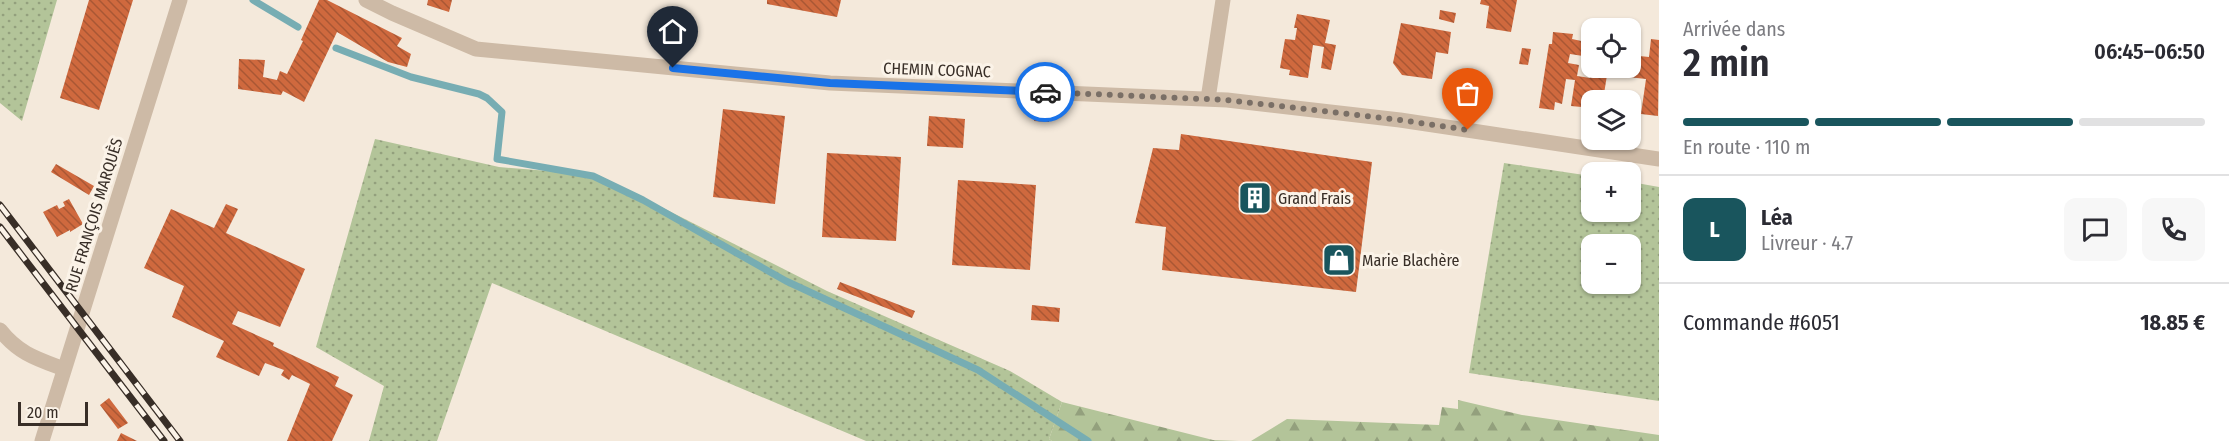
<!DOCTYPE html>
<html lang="fr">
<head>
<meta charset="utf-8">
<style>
	:root { --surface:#fff; --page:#f7f7f7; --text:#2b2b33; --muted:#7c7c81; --line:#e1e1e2; --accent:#19555d }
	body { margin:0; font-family:"Fira Sans Condensed",sans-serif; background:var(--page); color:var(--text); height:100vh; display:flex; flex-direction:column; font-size:22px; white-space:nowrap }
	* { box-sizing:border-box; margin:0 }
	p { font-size:20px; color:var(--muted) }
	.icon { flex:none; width:33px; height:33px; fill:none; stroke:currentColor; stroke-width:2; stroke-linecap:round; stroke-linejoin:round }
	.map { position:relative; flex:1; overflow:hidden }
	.side { display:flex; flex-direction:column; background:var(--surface); width:570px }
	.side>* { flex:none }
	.fabs { position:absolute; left:1581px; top:18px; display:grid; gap:12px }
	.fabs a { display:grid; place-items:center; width:60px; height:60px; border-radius:12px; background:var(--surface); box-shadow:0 2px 4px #0004; font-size:30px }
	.scale { position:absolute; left:18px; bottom:15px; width:70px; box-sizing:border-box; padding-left:6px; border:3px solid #382e27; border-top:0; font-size:16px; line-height:21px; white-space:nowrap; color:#382e27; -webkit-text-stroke:4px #fbf3e8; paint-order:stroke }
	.pin { position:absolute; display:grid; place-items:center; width:51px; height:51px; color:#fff; margin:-62px -26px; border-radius:50% 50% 50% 0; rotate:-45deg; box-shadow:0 0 6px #0007 }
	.pin .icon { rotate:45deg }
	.courier { position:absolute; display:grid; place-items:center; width:60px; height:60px; margin:-30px; border:4px solid #1a73e8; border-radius:50%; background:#fff; color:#222; box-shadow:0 2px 8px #0007 }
	.headline em { font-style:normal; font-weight:600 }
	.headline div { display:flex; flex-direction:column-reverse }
	.headline { display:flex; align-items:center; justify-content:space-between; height:102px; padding:0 24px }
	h1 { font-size:39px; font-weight:600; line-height:45px }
	.bar { display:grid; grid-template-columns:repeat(4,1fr); gap:9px 6px; align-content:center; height:72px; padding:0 24px }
	.bar i { height:8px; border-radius:4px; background:var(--line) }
	.bar .on { background:var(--accent) }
	.bar p { grid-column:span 4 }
	.line { display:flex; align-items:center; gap:15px; padding:0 24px; border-top:2px solid var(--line) }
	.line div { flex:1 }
	.round { display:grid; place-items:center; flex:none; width:63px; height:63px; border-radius:12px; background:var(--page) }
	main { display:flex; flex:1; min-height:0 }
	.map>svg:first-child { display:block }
</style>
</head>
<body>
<main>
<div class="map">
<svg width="1659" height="441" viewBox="0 0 1659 441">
	<defs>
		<pattern id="grass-dots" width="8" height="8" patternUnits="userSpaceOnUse" patternTransform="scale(1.5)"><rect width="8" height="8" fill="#b3c499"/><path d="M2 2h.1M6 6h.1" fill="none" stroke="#93a07d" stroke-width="1.8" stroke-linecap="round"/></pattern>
		<pattern id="forest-firs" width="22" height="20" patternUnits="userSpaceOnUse" patternTransform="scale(1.5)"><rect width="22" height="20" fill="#b3c499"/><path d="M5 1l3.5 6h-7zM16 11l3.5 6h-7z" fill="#93a07d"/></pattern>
		<pattern id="building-back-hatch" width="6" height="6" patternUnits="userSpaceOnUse" patternTransform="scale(1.5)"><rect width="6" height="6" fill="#cf693e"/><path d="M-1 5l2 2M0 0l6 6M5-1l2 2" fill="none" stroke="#a95734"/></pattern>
	</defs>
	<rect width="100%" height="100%" fill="#f4e9db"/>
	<path fill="url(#grass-dots)" fill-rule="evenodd" d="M0 0H57L22 121 0 103Z
		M375 139 499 167 598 175 827 291 1010 371 1062 402 1049 439 1052 441H866L492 283 437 441H369L384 386 316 347Z
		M1504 163 1591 176 1592 212H1630L1631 182 1659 187V401L1469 373ZM1592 244H1630V284H1592Z"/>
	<path fill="url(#forest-firs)" d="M1458 400 1522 415 1659 435V441H1251L1287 419 1439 425 1442 407 1458 409Z
		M1062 402 1213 440 1239 441H1052L1049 439Z"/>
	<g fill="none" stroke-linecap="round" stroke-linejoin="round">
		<path stroke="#77adb3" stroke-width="7" d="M253 0 298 27
			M336 48 411 77 479 94 487 98 502 112 497 159 593 176 643 200 786 281 978 370 1088 441"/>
	</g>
	<path fill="url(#building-back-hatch)" d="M89 0H133L99 110 60 98Z
		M319 0H327L402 38 397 46 411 54 407 67 388 62 337 32 304 102 283 91 281 95 238 89 239 59 265 60 263 77 277 80 280 71 287 74 303 41 301 40Z
		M428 0H452L449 12 427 5Z
		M767 0H841L837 17 767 4Z
		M1481 0H1517L1511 32 1486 28 1489 6 1480 4Z
		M1440 10 1456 13 1454 23 1439 19Z
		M1297 14 1330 20 1325 43 1336 45 1331 70 1321 68 1324 47 1313 45 1308 78 1289 75 1290 70 1280 68 1285 39 1295 40 1297 28H1294Z
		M1401 23 1451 32 1448 54 1436 52 1432 79 1402 75 1393 63Z
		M1553 32 1573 34 1572 39 1586 42 1583 56 1570 54 1568 63 1579 65 1577 76 1590 78 1592 68 1608 69 1603 100H1592V108L1571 106 1575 80 1566 79 1562 104 1555 102 1554 110 1539 108 1549 44H1552Z
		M1651 39 1659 40 1658 116 1641 114 1646 79 1619 76 1621 68H1630V55L1649 57Z
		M1522 48 1531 49 1528 65 1519 64Z
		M1035 106 1049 107V122L1034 121Z
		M723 109 785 116 775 204 713 197Z
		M929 116 965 119 963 148 927 146Z
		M1181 134 1372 162 1356 292 1162 270 1166 227 1135 223 1153 148 1179 150Z
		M827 153 901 157 896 241 822 237Z
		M56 164 94 186 89 195 51 172Z
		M958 180 1036 185 1030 270 952 265Z
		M69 199 83 224 70 232V230L57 237 43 212 57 205 59 209 65 206 63 202Z
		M226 204 238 209 226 233 305 269 280 327 238 311 232 324 274 343 273 346 339 377 335 386 353 395 332 441H287L310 384 292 375 289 380 281 375 284 370 265 363 259 376 216 357 224 341 172 317 184 286 144 268 171 209 214 228Z
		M840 282 915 311 912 318 837 289Z
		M1032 305 1060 308 1059 322 1031 320Z
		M109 398 128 423 118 429 100 405Z
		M121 433 137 441H117Z"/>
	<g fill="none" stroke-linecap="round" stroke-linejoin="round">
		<path stroke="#cdbaa6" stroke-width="15" d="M366 0 392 13 476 49 830 83 1227 100 1400 120 1659 159
			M1208 99 1223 0
			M0 330C19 354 37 359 64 369
			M42 441 180 0"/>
		<g stroke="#382e27" stroke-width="7">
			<path id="rail" d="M0 205 180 441
				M0 227 164 441"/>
		</g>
		<use href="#rail" stroke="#fbf3e8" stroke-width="4.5" stroke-dasharray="14" stroke-linecap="butt"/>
	</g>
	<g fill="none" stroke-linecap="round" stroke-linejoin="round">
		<path stroke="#7a6f66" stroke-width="6" stroke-dasharray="0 10.8" d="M1045 92 1227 100 1400 120 1468 130"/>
		<path stroke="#1a73e8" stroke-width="8" d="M673 68 830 83 1045 92"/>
	</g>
	<defs>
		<g id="building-square" transform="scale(1.725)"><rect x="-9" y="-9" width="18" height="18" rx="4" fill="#19555d" stroke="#fbf3e8"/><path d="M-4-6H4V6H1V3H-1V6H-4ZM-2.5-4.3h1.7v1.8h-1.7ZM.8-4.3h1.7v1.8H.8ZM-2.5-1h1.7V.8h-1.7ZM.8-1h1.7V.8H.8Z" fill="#fff"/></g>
		<g id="shop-square" transform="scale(1.725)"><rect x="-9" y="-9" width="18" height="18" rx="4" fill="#19555d" stroke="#fbf3e8"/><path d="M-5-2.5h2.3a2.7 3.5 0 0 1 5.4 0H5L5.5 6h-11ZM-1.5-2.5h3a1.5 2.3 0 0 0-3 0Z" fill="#fff"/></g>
	</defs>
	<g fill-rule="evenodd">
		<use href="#building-square" x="1255" y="198"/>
		<use href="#shop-square" x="1339" y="260"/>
	</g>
	<g text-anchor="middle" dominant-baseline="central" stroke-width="6" stroke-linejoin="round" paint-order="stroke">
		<g font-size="16" fill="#382e27" stroke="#fbf3e8">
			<text transform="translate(937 70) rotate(2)">CHEMIN COGNAC</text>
			<text transform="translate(94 215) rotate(-73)">RUE FRANÇOIS MARQUÈS</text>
		</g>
		<g font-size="16" fill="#382e27" stroke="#fbf3e8" text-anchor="start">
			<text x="1278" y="198">Grand Frais</text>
			<text x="1362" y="260">Marie Blachère</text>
		</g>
	</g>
</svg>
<div class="fabs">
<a><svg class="icon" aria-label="locate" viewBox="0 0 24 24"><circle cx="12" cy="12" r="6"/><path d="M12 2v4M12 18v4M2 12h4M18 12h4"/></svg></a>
<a><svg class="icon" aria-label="layers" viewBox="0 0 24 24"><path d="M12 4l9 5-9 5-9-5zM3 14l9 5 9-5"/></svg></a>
<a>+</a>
<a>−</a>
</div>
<div class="scale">20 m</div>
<div class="pin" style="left:1468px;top:130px;background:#ea580c"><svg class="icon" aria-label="bag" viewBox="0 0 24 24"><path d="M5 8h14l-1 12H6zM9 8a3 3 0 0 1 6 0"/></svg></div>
<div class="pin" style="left:673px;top:68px;background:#1f2937"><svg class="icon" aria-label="home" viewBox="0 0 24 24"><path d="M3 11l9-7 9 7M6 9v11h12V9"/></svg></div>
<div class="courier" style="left:1045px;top:92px"><svg class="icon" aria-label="car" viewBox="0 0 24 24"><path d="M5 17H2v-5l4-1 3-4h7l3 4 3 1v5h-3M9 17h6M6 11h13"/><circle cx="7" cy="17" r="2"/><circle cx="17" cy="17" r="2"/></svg></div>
</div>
<section class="side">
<div class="headline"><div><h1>2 min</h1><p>Arrivée dans</p></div><em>06:45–06:50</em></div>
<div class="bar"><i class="on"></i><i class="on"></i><i class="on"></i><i></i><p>En route · 110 m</p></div>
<div class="line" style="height:108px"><b class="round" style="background:var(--accent);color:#fff">L</b><div><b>Léa</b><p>Livreur · 4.7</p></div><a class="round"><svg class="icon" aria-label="chat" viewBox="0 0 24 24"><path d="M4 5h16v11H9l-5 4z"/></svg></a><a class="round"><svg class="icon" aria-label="phone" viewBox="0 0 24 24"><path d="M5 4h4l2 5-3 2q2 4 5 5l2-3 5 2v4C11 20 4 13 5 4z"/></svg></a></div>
<div class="line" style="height:78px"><div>Commande #6051</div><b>18.85 €</b></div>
</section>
</main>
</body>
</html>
